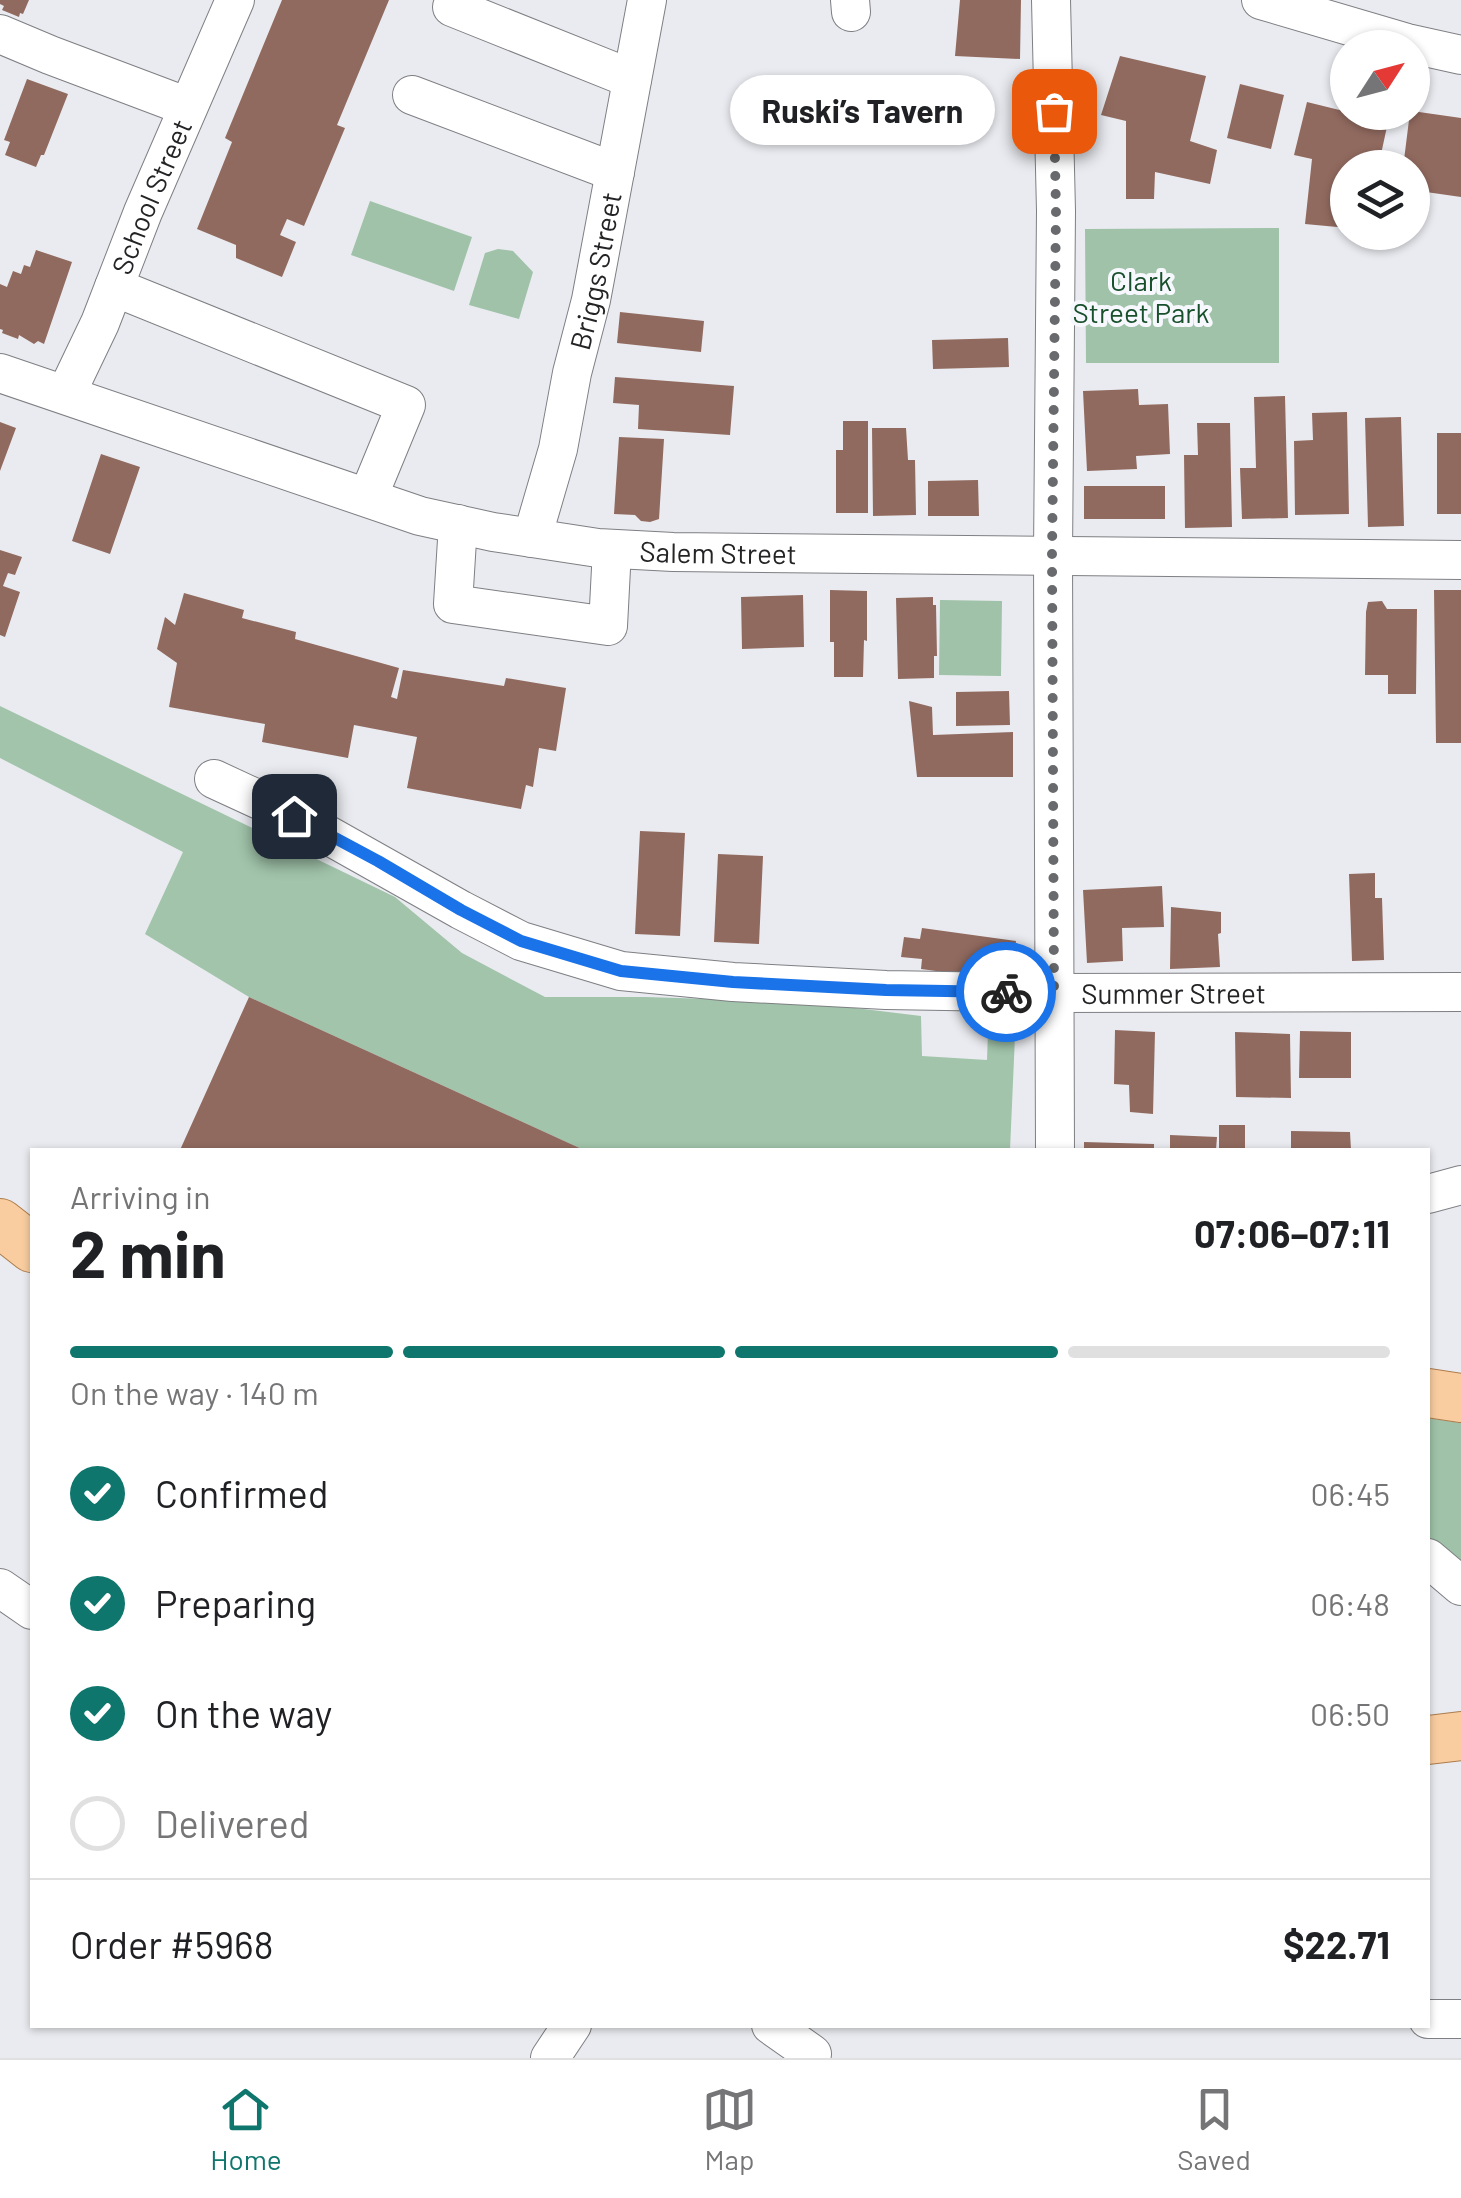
<!DOCTYPE html>
<html lang="en">
<head>
<meta charset="utf-8">
<style>
	:root { --surface:#fff; --page:#f6f6f6; --text:#202124; --muted:#757577; --line:#e0e0e0; --accent:#0f766e }
	body { margin:0; font-family:Barlow,sans-serif; background:var(--page); color:var(--text); height:100vh; display:flex; flex-direction:column; font-size:38px; white-space:nowrap }
	* { box-sizing:border-box; margin:0 }
	p { font-size:32px; color:var(--muted) }
	.icon { flex:none; width:55px; height:55px; fill:none; stroke:currentColor; stroke-width:2; stroke-linecap:round; stroke-linejoin:round }
	.map { position:relative; flex:1; overflow:hidden }
	.panel { position:absolute; left:30px; top:1148px; width:1400px; height:880px; display:flex; flex-direction:column; background:var(--surface); border-radius:0px; box-shadow:0 2px 8px #0004 }
	.panel>* { flex:none }
	.needle { width:65px; rotate:54deg }
	.fabs { position:absolute; left:1330px; top:30px; display:grid; gap:20px }
	.fabs a { display:grid; place-items:center; width:100px; height:100px; border-radius:50%; background:var(--surface); box-shadow:0 2px 8px #0004; font-size:50px }
	.pin { position:absolute; display:grid; place-items:center; width:85px; height:85px; color:#fff; margin:-42px; border-radius:20px; box-shadow:0 5px 15px #0006 }
	.courier { position:absolute; display:grid; place-items:center; width:100px; height:100px; margin:-50px; border:8px solid #1a73e8; border-radius:50%; background:#fff; color:#222; box-shadow:0 2px 12px #0007 }
	.bubble { position:absolute; height:70px; border-radius:35px; background:var(--surface); box-shadow:0 2px 8px #0004; font-size:32px; font-weight:700; line-height:70px; text-align:center }
	.headline em { font-style:normal; font-weight:700 }
	.headline div { display:flex; flex-direction:column-reverse }
	.headline { display:flex; align-items:center; justify-content:space-between; height:170px; padding:0 40px }
	h1 { font-size:65px; font-weight:700; line-height:75px }
	.bar { display:grid; grid-template-columns:repeat(4,1fr); gap:15px 10px; align-content:center; height:120px; padding:0 40px }
	.bar i { height:12px; border-radius:8px; background:var(--line) }
	.bar .selected { background:var(--accent) }
	.bar p { grid-column:span 4 }
	.line { display:flex; align-items:center; gap:25px; padding:0 40px; border-top:2px solid var(--line) }
	.line div { flex:1 }
	ol { padding:0 40px; list-style:none }
	li { display:flex; align-items:center; gap:30px; height:110px }
	li p { margin-inline-start:auto }
	li .icon { padding:10px; border-radius:50%; background:var(--accent); color:#fff; stroke-width:4 }
	li:last-child { color:var(--muted) }
	li i { width:55px; height:55px; border:5px solid var(--line); border-radius:50% }
	.menu { display:flex; justify-content:space-around; align-items:center; height:140px; border-top:2px solid var(--line); background:var(--surface); font-size:28px; color:var(--muted) }
	.menu a { display:grid; justify-items:center; gap:5px }
	.menu .selected { color:var(--accent) }
	.map>svg:first-child { display:block }
</style>
</head>
<body>
<div class="map">
<svg width="1461" height="2058" viewBox="0 0 1461 2058">
	<rect width="100%" height="100%" fill="#eaebf0"/>
	<path fill="#9fc2a8" d="M370 201 472 237 454 291 351 255Z
		M1279 228V363H1086L1085 229Z
		M498 249 513 251 533 272 519 319 469 305 485 253Z
		M940 600 1002 601 1001 676 939 675Z
		M1428 1418 1461 1423V1586L1428 1558Z"/>
	<path fill="#a1c4aa" d="M0 706 395 897 462 953 545 997H646L806 1002 921 1016 922 1056 987 1060 988 1032 1015 1036 1010 1150H584L249 997 145 934 183 852 0 758Z"/>
	<path fill="#916a5f" d="M0 0H29L23 14 20 13 19 17 2 10 4 6 0 4Z
		M282 0H389L337 125 345 128 304 226 287 219 280 235 296 242 282 277 236 258V245L197 229 232 142 225 138Z
		M960 0H1021L1020 59 955 56Z
		M1120 56 1206 76 1190 141 1217 150 1210 184 1155 172 1154 199H1126V121L1101 115Z
		M27 79 68 94 44 155H41L36 167 5 155 10 142 4 140Z
		M1240 84 1284 95 1271 149 1227 138Z
		M1307 102 1388 122 1378 168H1348V228L1305 224 1312 159 1294 155Z
		M1412 111 1461 118V197L1412 190V168H1403L1410 112Z
		M36 250 72 262 44 344 38 341 34 344 19 335 18 339 2 333 3 330 0 329V284L7 287 13 271 21 274 24 265 30 267Z
		M620 312 704 321 701 352 617 343Z
		M1008 338 1009 367 933 369 932 340Z
		M615 377 734 386 730 435 638 429 639 405 613 403Z
		M1138 389 1139 405 1168 404 1170 454 1136 456 1137 469 1087 471 1083 391Z
		M1285 396 1288 518 1242 519 1240 468H1256L1254 397Z
		M1347 412 1349 514 1295 515 1294 441 1313 440 1312 413Z
		M1401 417 1404 526 1368 527 1365 418Z
		M843 421H868V513H836V450H843Z
		M0 422 16 428 0 471Z
		M1197 423H1230L1232 527 1185 528 1184 455H1198Z
		M872 428H906L908 460H915L916 515 873 516Z
		M1437 433H1461V514H1437Z
		M619 437 664 439 659 519 650 522 641 521 635 515 614 514Z
		M101 454 140 467 110 554 72 541Z
		M978 480 979 516H928V481Z
		M1084 486H1165V519H1084Z
		M0 550 22 557 15 575 8 573 3 586 20 592 5 637 0 635Z
		M830 590 867 591V641L864 640 863 677H834V642H830Z
		M1434 590H1461V743H1436Z
		M184 593 244 610 242 618 296 632 295 639 399 668 391 697 397 699 403 670 504 686 506 678 566 688 556 751 539 748 533 787 526 785 521 809 407 788 417 737 354 725 348 758 262 742 265 724 169 707 177 663 157 649 165 617 175 625Z
		M803 595 804 647 742 649 741 597Z
		M933 597V605H936L937 656H934V678L898 679 896 598Z
		M1382 601 1387 609H1417L1416 694H1388V675H1365L1366 612 1368 602Z
		M1009 691 1010 725 956 726V692Z
		M909 701 932 707 933 735 1013 732V777H917Z
		M640 831 685 833 680 936 635 934Z
		M718 854 763 856 759 944 714 942Z
		M1375 873V898H1382L1384 960 1352 961 1349 874Z
		M1162 886 1164 927 1122 928 1123 961 1087 963 1083 890Z
		M1171 907 1221 912V933L1218 934 1220 967 1170 969Z
		M922 928 1016 941 1010 981 921 969 922 959 901 957 904 937 920 939Z
		M249 997 584 1150H180Z
		M1115 1030 1155 1032 1153 1114 1130 1112 1129 1085 1114 1084Z
		M1300 1031 1351 1032V1078H1299Z
		M1235 1032 1290 1034 1291 1098 1236 1097Z
		M1219 1125H1245V1150H1219Z
		M1291 1131 1350 1132 1351 1150H1291Z
		M1170 1135 1217 1137 1216 1150H1170Z
		M1084 1142 1154 1144V1150H1084Z"/>
	<g fill="none" stroke-linecap="round" stroke-linejoin="round">
		<g stroke="#7e7f83" stroke-width="40">
			<g id="minor">
				<path d="M850 0 851 12"/>
				<path d="M1051 0 1056 211 1053 554 1055 1150"/>
				<path d="M1261 0 1407 43 1461 55"/>
				<path d="M452 7 632 79"/>
				<path d="M0 34 50 55 188 107"/>
				<path d="M412 95 615 172"/>
				<path d="M114 287 406 405 368 497"/>
				<path id="s1" d="M0 373 420 516 493 532 598 548 673 552 1461 560"/>
				<path id="s2" d="M66 394 100 323 143 212 235 0"/>
				<path d="M458 524 453 604 608 626 612 549"/>
				<path id="s3" d="M532 538 558 449 572 373 591 300 647 0"/>
				<path id="s4" d="M214 779 294 816 461 910 521 941 621 971 733 982 886 990 1055 993 1461 992"/>
				<path d="M1428 1194 1461 1185"/>
				<path d="M1428 1558 1461 1586"/>
				<path d="M0 1588 32 1610"/>
				<path d="M1428 2019H1461"/>
				<path d="M771 2025 812 2054"/>
				<path d="M550 2058 572 2025"/>
			</g>
		</g>
		<g stroke="#ac7c4c" stroke-width="50">
			<path id="major" d="M0 1223 32 1248
				M1428 1393 1461 1398
				M1428 1740 1461 1736"/>
		</g>
		<use href="#minor" stroke="#fff" stroke-width="38"/>
		<use href="#major" stroke="#f9cda0" stroke-width="48"/>
	</g>
	<g fill="none" stroke-linecap="round" stroke-linejoin="round">
		<path stroke="#696a6d" stroke-width="10" stroke-dasharray="0 18" d="M1006 992H1054L1052 554 1056 211 1054 111"/>
		<path stroke="#1a73e8" stroke-width="12" d="M294 816 378 861 461 910 521 941 621 971 733 982 886 990 1006 992"/>
	</g>
	<g text-anchor="middle" dominant-baseline="central" stroke-width="8" stroke-linejoin="round" paint-order="stroke">
		<g font-size="28" fill="#242426" stroke="#f7f8fd">
			<text stroke="none"><textPath href="#s2" startOffset="215">School Street</textPath></text>
			<text stroke="none"><textPath href="#s3" startOffset="275">Briggs Street</textPath></text>
			<text stroke="none"><textPath href="#s1" startOffset="745">Salem Street</textPath></text>
			<text stroke="none"><textPath href="#s4" startOffset="1005">Summer Street</textPath></text>
		</g>
		<g font-size="28" fill="#18502c" stroke="#f7f8fd">
			<text x="1141" y="280">Clark<tspan x="1141" dy="32">Street Park</tspan></text>
		</g>
	</g>
</svg>
<div class="fabs">
<a><svg class="needle" viewBox="-14 -14 28 28"><path d="M0-13l5 13h-10z" fill="#e53935"/><path d="M0 13l5-13h-10z" fill="#757577"/></svg></a>
<a><svg class="icon" aria-label="layers" viewBox="0 0 24 24"><path d="M12 4l9 5-9 5-9-5zM3 14l9 5 9-5"/></svg></a>
</div>
<div class="pin" style="left:1054px;top:111px;background:#ea580c"><svg class="icon" aria-label="bag" viewBox="0 0 24 24"><path d="M5 8h14l-1 12H6zM9 8a3 3 0 0 1 6 0"/></svg></div>
<div class="pin" style="left:294px;top:816px;background:#1f2937"><svg class="icon" aria-label="home" viewBox="0 0 24 24"><path d="M3 11l9-7 9 7M6 9v11h12V9"/></svg></div>
<div class="courier" style="left:1006px;top:992px"><svg class="icon" aria-label="bike" viewBox="0 0 24 24"><circle cx="6" cy="16" r="4"/><circle cx="18" cy="16" r="4"/><path d="M6 16l4-8h5l3 8M10 8l3 8H6M13 5h3"/></svg></div>
<div class="bubble" style="left:730px;top:75px;width:265px">Ruski’s Tavern</div>
<section class="panel">
<div class="headline"><div><h1>2 min</h1><p>Arriving in</p></div><em>07:06–07:11</em></div>
<div class="bar"><i class="selected"></i><i class="selected"></i><i class="selected"></i><i></i><p>On the way · 140 m</p></div>
<ol>
<li><svg class="icon" aria-label="check" viewBox="0 0 24 24"><path d="M5 12l5 5 9-10"/></svg>Confirmed<p>06:45</p></li>
<li><svg class="icon" aria-label="check" viewBox="0 0 24 24"><path d="M5 12l5 5 9-10"/></svg>Preparing<p>06:48</p></li>
<li><svg class="icon" aria-label="check" viewBox="0 0 24 24"><path d="M5 12l5 5 9-10"/></svg>On the way<p>06:50</p></li>
<li><i></i>Delivered</li>
</ol>
<div class="line" style="height:130px"><div>Order #5968</div><b>$22.71</b></div>
</section>
</div>
<nav class="menu">
<a class="selected"><svg class="icon" aria-label="home" viewBox="0 0 24 24"><path d="M3 11l9-7 9 7M6 9v11h12V9"/></svg>Home</a>
<a><svg class="icon" aria-label="map" viewBox="0 0 24 24"><path d="M3 6l6-2 6 2 6-2v14l-6 2-6-2-6 2zM9 4v14M15 6v14"/></svg>Map</a>
<a><svg class="icon" aria-label="saved" viewBox="0 0 24 24"><path d="M7 4h10v16l-5-4-5 4z"/></svg>Saved</a>
</nav>
</body>
</html>
